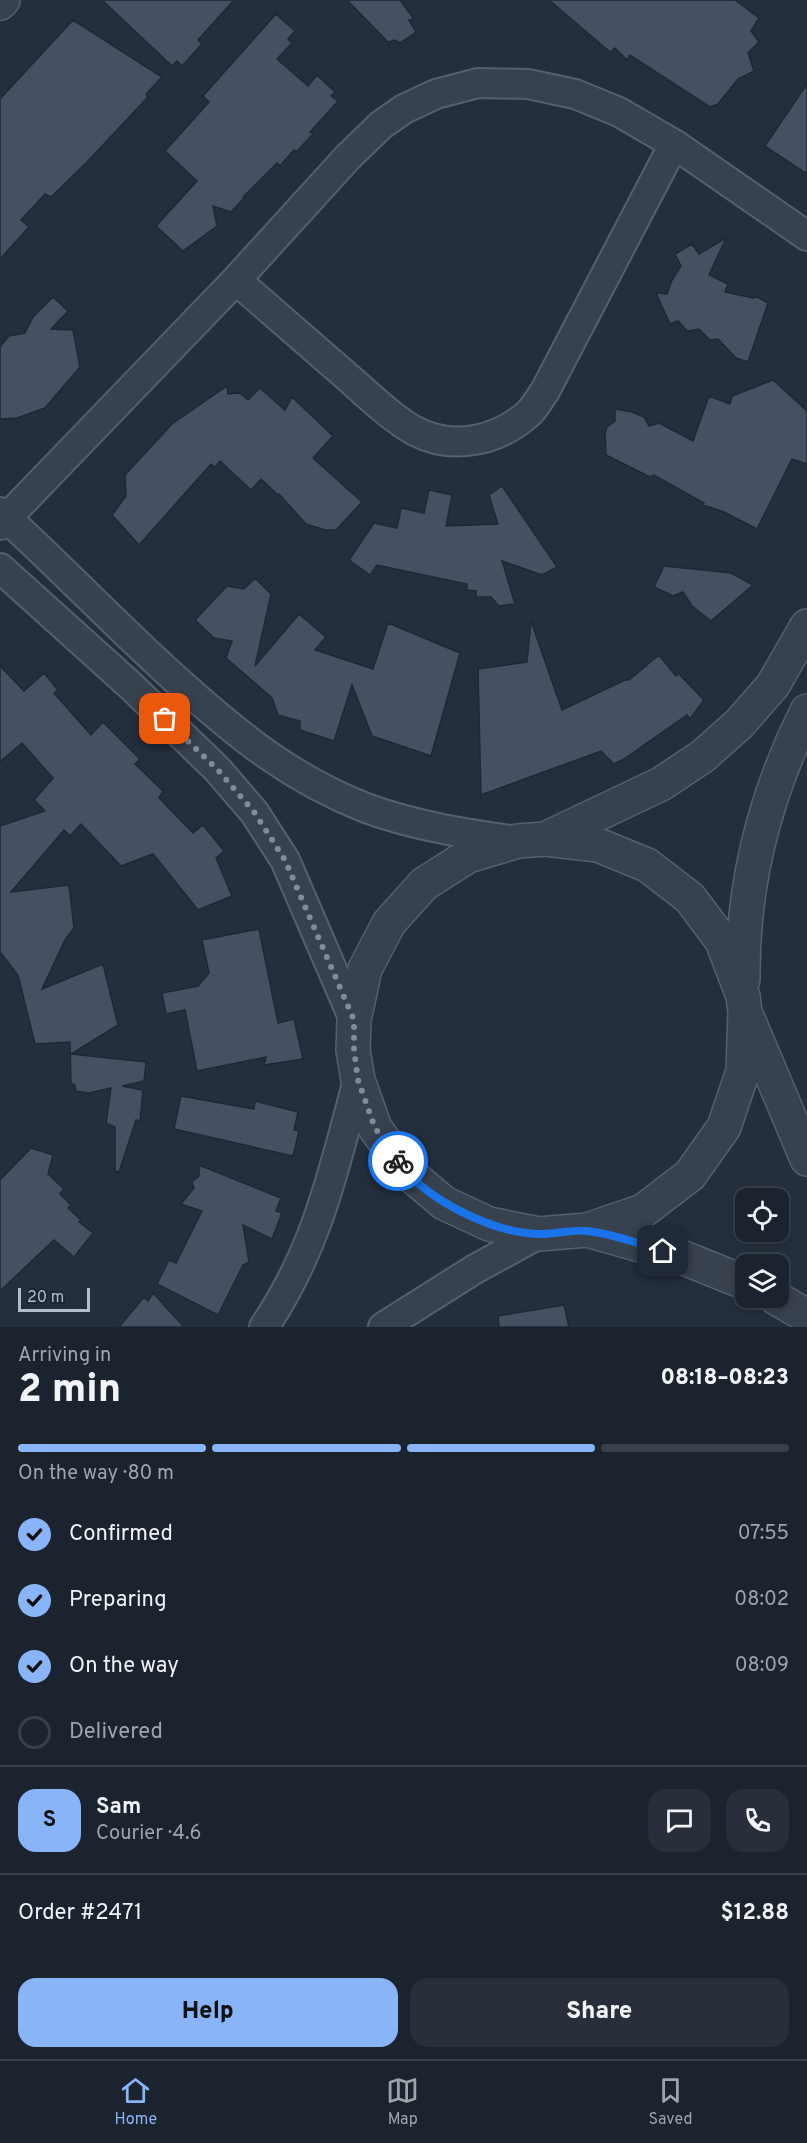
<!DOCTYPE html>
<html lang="en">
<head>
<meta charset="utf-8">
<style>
	:root { --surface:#1b232e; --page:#282f3a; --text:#f1f3f6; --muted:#a0a4aa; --line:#39404a; --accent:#8ab4f8 }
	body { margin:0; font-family:Overpass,sans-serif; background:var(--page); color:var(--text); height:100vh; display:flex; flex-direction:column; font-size:22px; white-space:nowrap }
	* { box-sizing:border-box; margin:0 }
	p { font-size:20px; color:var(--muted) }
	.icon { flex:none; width:33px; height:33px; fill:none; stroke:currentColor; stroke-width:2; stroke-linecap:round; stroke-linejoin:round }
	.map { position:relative; height:1327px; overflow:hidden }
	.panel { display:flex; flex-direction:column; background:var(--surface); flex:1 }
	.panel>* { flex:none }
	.controls { position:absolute; left:735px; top:1188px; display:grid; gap:12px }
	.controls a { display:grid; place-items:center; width:54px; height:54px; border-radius:12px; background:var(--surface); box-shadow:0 3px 9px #0003,0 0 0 2px var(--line); font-size:30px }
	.scale { position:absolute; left:18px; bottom:15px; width:72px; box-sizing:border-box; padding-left:6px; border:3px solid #b4bcc9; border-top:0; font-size:16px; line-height:21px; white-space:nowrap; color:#b4bcc9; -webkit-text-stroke:4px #1d2633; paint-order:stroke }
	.pin { position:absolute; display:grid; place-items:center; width:51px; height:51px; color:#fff; margin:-26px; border-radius:12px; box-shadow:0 3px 9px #0006 }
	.courier { position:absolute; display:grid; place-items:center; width:60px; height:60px; margin:-30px; border:4px solid #1a73e8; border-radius:50%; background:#fff; color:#222; box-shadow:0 2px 8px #0007 }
	.head em { font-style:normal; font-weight:800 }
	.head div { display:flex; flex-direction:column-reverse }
	.head { display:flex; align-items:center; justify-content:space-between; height:102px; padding:0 18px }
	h1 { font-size:39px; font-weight:800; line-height:45px }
	.bar { display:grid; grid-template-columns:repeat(4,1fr); gap:9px 6px; align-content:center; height:72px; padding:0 18px }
	.bar i { height:8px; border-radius:4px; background:var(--line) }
	.bar .current { background:var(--accent) }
	.bar p { grid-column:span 4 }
	.line { display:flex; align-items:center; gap:15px; padding:0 18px; border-top:2px solid var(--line) }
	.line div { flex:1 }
	.round { display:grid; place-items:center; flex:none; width:63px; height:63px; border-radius:18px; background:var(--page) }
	ol { padding:0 18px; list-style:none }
	li { display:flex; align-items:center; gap:18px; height:66px }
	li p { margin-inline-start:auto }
	li .icon { padding:6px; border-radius:50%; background:var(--accent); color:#111; stroke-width:4 }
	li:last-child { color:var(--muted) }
	li i { width:33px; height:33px; border:3px solid var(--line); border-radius:50% }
	.primary-button { display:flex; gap:12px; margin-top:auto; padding:12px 18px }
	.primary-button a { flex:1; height:69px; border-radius:18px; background:var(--accent); color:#111; font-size:24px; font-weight:800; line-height:69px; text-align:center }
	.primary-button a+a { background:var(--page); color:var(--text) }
	.tabs { display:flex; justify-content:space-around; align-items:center; height:84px; border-top:2px solid var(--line); background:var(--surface); font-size:16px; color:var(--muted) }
	.tabs a { display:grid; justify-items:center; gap:3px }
	.tabs .current { color:var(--accent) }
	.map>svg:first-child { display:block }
</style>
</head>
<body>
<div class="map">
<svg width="807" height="1327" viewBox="0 0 807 1327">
	<rect width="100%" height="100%" fill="#242f3e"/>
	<path fill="#455162" stroke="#1f2835" stroke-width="1.5" d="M102 0H234L198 40 202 44 182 66 177 61 172 66Z
		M347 0H400L414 19 409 20 416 32 400 43 395 40 388 42Z
		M549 0H735L759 18 751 31 759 42 748 53 754 71 738 79 718 104 710 107 630 55 627 60 615 48 610 52Z
		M276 14 295 31 288 39 292 43 277 59 308 86 317 75 335 92 331 96 338 101 310 132 313 134 297 151 294 150 280 166 277 163 243 197 244 198 231 212 213 206 217 226 183 251 156 226 197 181 165 151 209 102 203 96Z
		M73 20 162 77 146 94 148 97 86 163 51 197 45 194 21 220 29 227 0 259V99Z
		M807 84V174L765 146Z
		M726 238 709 275 728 284 725 292 753 298 757 297 768 303 748 362 736 358 718 339 710 340 699 329 687 331 678 321 670 324 656 293 667 294 672 280 681 266 675 254 692 244 699 254Z
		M53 297 68 311 51 329 73 330 80 367 45 408 17 418 0 419V347L9 336 25 333 33 317Z
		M773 380 807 411V464L792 459 757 529 724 512 703 505 704 503 654 475 650 477 606 455 605 434 607 427 615 421V409L632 412 644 417 649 426 659 423 693 441 709 396 730 404 732 396Z
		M227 386 228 394 240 393 248 400 260 388 285 410 292 397 333 436 313 458 362 502 336 530H325L306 524 279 494 278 495 261 479 251 490 220 461 215 467 211 464 139 545 112 515 126 496 125 475 172 424Z
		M502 486 557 567 542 575 502 561 515 604 499 606 491 597H476V591L467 590V584L377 565 370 575 349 560 374 523 397 528 401 508 424 513 429 490 452 495 446 526 498 524 489 495Z
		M664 566 731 573 753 585 711 621 692 606 683 592 673 596 654 587Z
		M255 578 271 594 255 666 299 614 326 637 315 650 373 669 388 623 460 653 431 756 372 736 352 685 334 741 300 730V721L278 715 272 698 226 658 232 641 214 638 195 620 227 586 244 589Z
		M531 621 562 710 625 680H629L659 655 676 676 679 674 704 700 690 719 687 715 624 759 614 764 601 751 481 795 478 669 527 662Z
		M0 666 24 691 44 673 58 690 54 693 91 735 103 722 140 759 135 764 163 791 159 798 193 833 203 825 224 851 216 858 232 896 198 910 153 854 121 866 81 824 70 836 64 830 11 892 69 885 74 928 65 940 42 989 103 964 118 1025 71 1054 146 1062 144 1081 122 1086 143 1090 140 1121 136 1120 119 1172 115 1171V1127L106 1123 111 1088 89 1093 76 1091 75 1085 71 1083 70 1042 35 1044 18 975 0 952V826L45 811 34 800 53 778 22 743 0 762Z
		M259 929 278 1023 294 1019 303 1059 264 1065 266 1057 197 1071 185 1010 166 1014 162 993 198 986 209 973 202 940Z
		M181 1096 254 1109 255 1101 298 1112 294 1130 299 1131 293 1156 174 1129Z
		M31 1148 53 1155 48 1174 64 1189 60 1194 71 1205 68 1208 81 1220 79 1222 93 1233 74 1257 54 1240 0 1291V1180Z
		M199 1165 281 1198 276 1211 282 1213 272 1239 243 1225 249 1262 243 1265 218 1315 157 1284 169 1260 176 1263 202 1211 181 1204 194 1188 192 1182 199 1176Z
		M153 1293 184 1327H119L144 1297 148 1301Z
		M564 1305 569 1327H499L498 1316Z"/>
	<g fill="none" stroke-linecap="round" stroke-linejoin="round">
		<g stroke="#565f6c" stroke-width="32">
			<path id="minor" d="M236 280C269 309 303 338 336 367 360 387 388 416 415 431 453 451 498 441 529 413 535 407 540 398 545 391L674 144
				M0 512C62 568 119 629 182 685 240 737 292 779 366 808 415 826 467 834 518 841
				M0 525 236 280 348 157 381 125 404 109 436 94 478 83 528 84 575 94 619 112 674 144 807 236
				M0 568 131 686 217 769 254 812 285 860 354 1020
				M264 1327C317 1249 334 1169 358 1080
				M383 1327 475 1269 539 1234"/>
		</g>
		<g stroke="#565f6c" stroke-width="36">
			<path id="tertiary" d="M0 3 3 0
				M545 839 661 784 703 756 740 723 773 685 807 626
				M743 979C742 885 765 795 807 711
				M745 1012 743 1071 724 1127 690 1175 643 1211 587 1230 539 1234 489 1224 444 1203 405 1170 375 1128 358 1080 353 1050 354 1020 365 969 389 923 424 884 468 856 518 841 545 839 598 845 647 865 690 898 722 941 743 996 745 1012 807 1159
				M587 1230 679 1256 746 1283
				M776 1298 807 1316"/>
		</g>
		<use href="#minor" stroke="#38414e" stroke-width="28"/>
		<use href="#tertiary" stroke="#38414e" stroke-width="33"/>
	</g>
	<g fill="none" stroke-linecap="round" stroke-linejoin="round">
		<path stroke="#828b98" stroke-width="6" stroke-dasharray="0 10.8" d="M165 719 217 769 254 812 285 860 354 1020V1050L358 1080 375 1128 398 1161"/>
		<path stroke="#1a73e8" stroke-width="8" d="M398 1161C425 1200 494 1234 542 1234 557 1234 573 1229 587 1231 610 1233 641 1244 663 1251"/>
	</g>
</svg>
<div class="controls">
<a><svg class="icon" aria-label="locate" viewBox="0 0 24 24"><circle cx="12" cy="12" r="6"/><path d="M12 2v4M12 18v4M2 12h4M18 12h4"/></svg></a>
<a><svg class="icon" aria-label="layers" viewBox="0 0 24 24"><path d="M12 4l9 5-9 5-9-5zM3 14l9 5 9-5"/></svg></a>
</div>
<div class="scale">20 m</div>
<div class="pin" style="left:165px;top:719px;background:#ea580c"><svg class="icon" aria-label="bag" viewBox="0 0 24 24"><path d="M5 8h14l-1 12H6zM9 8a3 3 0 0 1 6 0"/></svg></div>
<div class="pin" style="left:663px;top:1251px;background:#1f2937"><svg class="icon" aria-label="home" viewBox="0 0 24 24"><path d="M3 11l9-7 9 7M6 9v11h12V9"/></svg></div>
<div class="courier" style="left:398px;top:1161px"><svg class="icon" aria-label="bike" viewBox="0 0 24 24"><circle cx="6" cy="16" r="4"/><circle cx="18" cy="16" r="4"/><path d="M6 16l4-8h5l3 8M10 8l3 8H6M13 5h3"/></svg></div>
</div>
<section class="panel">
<div class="head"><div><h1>2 min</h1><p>Arriving in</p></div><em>08:18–08:23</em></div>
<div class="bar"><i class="current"></i><i class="current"></i><i class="current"></i><i></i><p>On the way · 80 m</p></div>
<ol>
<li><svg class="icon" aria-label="check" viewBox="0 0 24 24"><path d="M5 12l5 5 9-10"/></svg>Confirmed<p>07:55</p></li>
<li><svg class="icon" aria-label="check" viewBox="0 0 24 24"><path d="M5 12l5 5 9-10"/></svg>Preparing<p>08:02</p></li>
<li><svg class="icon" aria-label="check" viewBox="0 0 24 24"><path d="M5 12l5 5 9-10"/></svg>On the way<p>08:09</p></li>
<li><i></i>Delivered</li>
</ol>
<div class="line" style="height:108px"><b class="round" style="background:var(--accent);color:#111">S</b><div><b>Sam</b><p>Courier · 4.6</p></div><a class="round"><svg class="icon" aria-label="chat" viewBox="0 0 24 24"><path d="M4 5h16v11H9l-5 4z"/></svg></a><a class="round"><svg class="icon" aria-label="phone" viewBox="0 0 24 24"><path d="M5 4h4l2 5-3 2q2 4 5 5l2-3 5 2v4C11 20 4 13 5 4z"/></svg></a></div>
<div class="line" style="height:78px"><div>Order #2471</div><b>$12.88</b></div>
<div class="primary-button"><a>Help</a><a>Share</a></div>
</section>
<nav class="tabs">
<a class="current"><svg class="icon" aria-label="home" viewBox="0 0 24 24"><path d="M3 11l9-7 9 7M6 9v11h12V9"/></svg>Home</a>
<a><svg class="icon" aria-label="map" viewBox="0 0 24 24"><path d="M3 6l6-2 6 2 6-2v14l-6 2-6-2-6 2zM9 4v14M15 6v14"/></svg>Map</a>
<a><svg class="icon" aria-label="saved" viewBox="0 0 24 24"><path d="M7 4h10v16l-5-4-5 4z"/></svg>Saved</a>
</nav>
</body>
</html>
